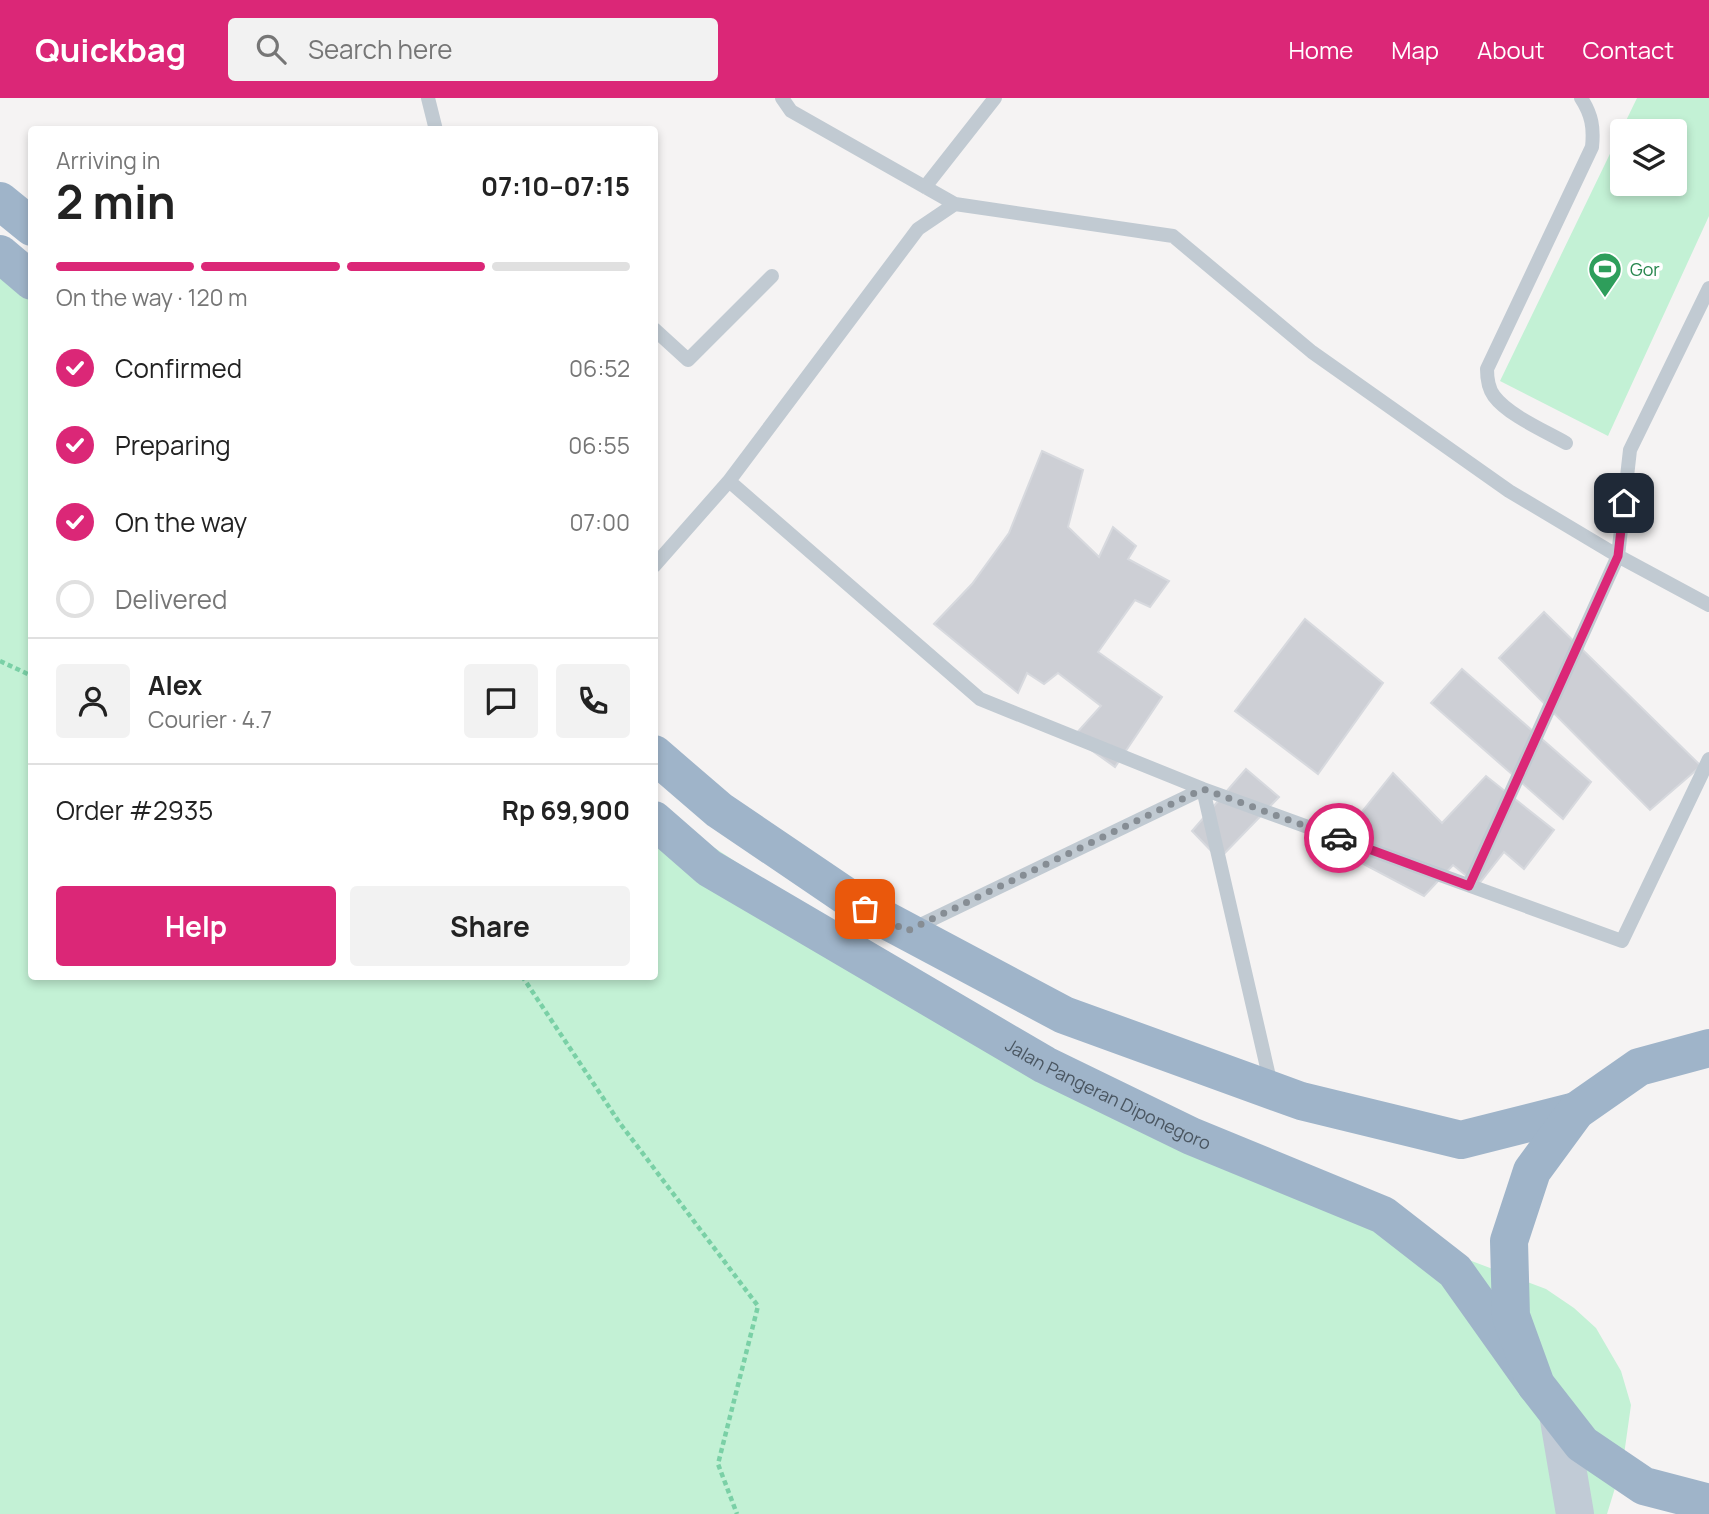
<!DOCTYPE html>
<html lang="en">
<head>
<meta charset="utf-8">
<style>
	:root { --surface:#fff; --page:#f2f2f2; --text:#222; --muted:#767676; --line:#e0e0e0; --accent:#db2777 }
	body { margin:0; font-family:Manrope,sans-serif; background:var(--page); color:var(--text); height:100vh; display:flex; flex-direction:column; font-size:26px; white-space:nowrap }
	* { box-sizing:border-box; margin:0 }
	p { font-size:23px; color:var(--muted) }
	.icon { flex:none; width:38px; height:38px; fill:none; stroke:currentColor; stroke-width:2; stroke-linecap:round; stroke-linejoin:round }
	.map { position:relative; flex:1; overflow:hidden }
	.drawer { position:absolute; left:28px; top:28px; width:630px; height:854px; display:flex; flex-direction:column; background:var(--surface); border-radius:7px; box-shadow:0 4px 10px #0003 }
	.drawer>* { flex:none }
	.controls { position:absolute; left:1610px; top:21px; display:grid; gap:14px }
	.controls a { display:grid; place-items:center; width:77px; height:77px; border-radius:7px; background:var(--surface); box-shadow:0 4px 10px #0003; font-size:35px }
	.pin { position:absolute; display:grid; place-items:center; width:60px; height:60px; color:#fff; margin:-30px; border-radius:14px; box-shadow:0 4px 10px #0006 }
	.courier { position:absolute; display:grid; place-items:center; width:70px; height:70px; margin:-35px; border:5px solid #db2777; border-radius:50%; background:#fff; color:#222; box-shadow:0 2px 9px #0007 }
	.headline em { font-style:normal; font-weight:700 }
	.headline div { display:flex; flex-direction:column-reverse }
	.headline { display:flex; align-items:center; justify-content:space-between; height:119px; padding:0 28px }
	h1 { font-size:46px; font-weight:700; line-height:52px }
	.bar { display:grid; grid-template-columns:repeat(4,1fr); gap:10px 7px; align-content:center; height:84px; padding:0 28px }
	.bar i { height:9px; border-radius:5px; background:var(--line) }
	.bar .current { background:var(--accent) }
	.bar p { grid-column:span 4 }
	.line { display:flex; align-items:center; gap:18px; padding:0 28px; border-top:2px solid var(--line) }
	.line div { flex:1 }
	.round { display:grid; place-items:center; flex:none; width:74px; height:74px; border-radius:7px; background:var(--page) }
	ol { padding:0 28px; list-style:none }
	li { display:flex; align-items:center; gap:21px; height:77px }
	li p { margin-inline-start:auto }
	li .icon { padding:7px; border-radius:50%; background:var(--accent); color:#fff; stroke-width:4 }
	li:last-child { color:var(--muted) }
	li i { width:38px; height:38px; border:4px solid var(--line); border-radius:50% }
	.action { display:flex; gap:14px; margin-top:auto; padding:14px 28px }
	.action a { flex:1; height:80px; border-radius:7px; background:var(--accent); color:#fff; font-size:28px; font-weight:700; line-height:80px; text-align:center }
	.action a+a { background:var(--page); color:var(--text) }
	header { display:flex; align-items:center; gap:42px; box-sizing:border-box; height:98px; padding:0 35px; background:var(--accent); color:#fff }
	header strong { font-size:33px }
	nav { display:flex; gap:38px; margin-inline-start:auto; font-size:24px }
	.search { width:490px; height:63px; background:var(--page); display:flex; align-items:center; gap:18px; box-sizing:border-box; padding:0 24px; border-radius:7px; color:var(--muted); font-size:26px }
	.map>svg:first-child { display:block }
</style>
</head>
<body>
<header>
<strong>Quickbag</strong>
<div class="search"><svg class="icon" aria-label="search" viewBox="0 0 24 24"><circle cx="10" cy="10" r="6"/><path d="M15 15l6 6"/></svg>Search here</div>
<nav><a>Home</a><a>Map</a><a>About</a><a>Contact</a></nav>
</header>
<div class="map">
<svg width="1709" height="1416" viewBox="0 0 1709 1416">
	<rect width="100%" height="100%" fill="#f5f3f3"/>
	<path fill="#c3f1d5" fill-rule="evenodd" d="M1637 0H1709V118L1608 338 1500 283ZM1622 33H1675V86H1622Z
		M0 139 32 167V878H654L655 706 680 727 795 803 1312 1103 1546 1191 1574 1210 1596 1230 1621 1273 1631 1307 1623 1364 1607 1416H0Z"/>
	<path fill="#cdcfd5" stroke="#d7d9de" stroke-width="2" d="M1042 353 1083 372 1068 429 1099 459 1113 429 1136 448 1128 461 1169 483 1150 509 1135 502 1098 554 1162 599 1115 669 1073 639 1101 608 1058 575 1044 586 1027 575 1018 595 934 526 972 486 1009 435Z
		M1544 514 1701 668 1650 712 1499 560Z
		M1305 521 1383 585 1318 676 1235 613Z
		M1462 571 1591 684 1563 721 1431 605Z
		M1246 671 1279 699 1219 761 1192 733Z
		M1393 675 1442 725 1486 678 1554 732 1524 771 1504 754 1478 787 1453 767 1424 798 1333 750Z"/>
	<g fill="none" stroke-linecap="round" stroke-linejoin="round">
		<path stroke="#7ad0a6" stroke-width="4.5" stroke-dasharray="5 3.5" stroke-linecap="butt" d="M0 563 32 578
			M522 878 619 1024 758 1208 718 1366 737 1416"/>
		<path stroke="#c1cad2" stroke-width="14" d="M428 0 436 32
			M782 0 791 13 955 106
			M925 89 995 0
			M654 231 688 262 772 178
			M1566 345C1545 333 1508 317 1494 298 1488 290 1487 280 1487 271L1592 49C1594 30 1592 17 1581 0
			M729 383 918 131 955 106 1173 138 1312 254 1509 393 1618 458 1709 507
			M654 468 729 383 980 601 1203 691 1622 843 1709 661
			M1469 787 1618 458 1630 352 1709 190
			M912 831 1203 691 1271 987"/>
		<path stroke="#c1cbd6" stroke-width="38" d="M1558 1316 1575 1416"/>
		<g stroke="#9fb4c9" stroke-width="38">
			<path d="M0 103 32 129"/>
			<path d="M0 156 32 183"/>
			<path d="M654 656 719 712 865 811 1064 917 1301 1003 1461 1042 1576 1013"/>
			<path id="s1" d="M654 722 709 770 1045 967 1191 1038 1383 1117 1455 1173 1536 1287"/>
			<path d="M1709 950 1639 969 1576 1013 1532 1073 1509 1143 1511 1218 1536 1287 1582 1346 1644 1388 1709 1405"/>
		</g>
	</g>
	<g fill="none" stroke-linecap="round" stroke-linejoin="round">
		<path stroke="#868d94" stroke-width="7" stroke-dasharray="0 12.6" d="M865 811 907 833 1203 691 1339 740"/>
		<path stroke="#db2777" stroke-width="9" d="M1339 740 1469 788 1618 458 1624 405"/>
	</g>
	<defs>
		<g id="stadium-pin" transform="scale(1.75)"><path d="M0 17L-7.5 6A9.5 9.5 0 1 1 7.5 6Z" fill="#2e9e5b" stroke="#fff"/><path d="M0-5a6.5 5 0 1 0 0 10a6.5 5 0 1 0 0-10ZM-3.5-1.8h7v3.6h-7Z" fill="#fff"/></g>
	</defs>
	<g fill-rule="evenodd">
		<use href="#stadium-pin" x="1605" y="171"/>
	</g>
	<g text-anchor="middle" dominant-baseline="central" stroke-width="7" stroke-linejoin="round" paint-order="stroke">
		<g font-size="18" fill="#27864d" stroke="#fff" text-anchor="start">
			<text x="1630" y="171">Gor</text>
		</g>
		<g font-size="18" fill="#4a5661" stroke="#fff">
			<text stroke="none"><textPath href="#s1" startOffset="532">Jalan Pangeran Diponegoro</textPath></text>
		</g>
	</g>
</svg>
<div class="controls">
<a><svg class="icon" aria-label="layers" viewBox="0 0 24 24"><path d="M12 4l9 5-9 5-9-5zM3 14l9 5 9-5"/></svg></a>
</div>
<div class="pin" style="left:865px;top:811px;background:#ea580c"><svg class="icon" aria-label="bag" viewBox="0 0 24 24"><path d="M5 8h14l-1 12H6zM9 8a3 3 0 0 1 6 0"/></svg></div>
<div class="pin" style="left:1624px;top:405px;background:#1f2937"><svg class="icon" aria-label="home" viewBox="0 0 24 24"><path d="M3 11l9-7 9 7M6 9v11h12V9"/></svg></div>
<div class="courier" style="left:1339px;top:740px"><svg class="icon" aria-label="car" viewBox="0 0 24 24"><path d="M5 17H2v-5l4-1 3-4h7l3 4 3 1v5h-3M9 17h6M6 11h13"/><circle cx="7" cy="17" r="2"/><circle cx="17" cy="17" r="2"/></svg></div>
<section class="drawer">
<div class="headline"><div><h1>2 min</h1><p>Arriving in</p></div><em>07:10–07:15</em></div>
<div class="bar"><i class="current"></i><i class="current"></i><i class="current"></i><i></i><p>On the way · 120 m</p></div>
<ol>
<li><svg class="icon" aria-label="check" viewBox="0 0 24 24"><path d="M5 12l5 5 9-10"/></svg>Confirmed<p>06:52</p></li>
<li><svg class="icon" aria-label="check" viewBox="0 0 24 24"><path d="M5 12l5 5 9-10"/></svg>Preparing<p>06:55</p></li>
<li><svg class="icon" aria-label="check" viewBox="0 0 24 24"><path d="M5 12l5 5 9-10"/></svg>On the way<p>07:00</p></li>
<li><i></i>Delivered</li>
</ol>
<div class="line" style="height:126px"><a class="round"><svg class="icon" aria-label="person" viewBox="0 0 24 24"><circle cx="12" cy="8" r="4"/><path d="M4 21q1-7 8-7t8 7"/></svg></a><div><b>Alex</b><p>Courier · 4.7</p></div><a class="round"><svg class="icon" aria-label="chat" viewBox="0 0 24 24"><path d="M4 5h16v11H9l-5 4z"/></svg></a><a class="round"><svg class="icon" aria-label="phone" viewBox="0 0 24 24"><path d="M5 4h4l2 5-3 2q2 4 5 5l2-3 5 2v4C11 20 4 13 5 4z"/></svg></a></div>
<div class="line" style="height:91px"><div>Order #2935</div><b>Rp 69,900</b></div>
<div class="action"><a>Help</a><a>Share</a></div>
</section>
</div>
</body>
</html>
